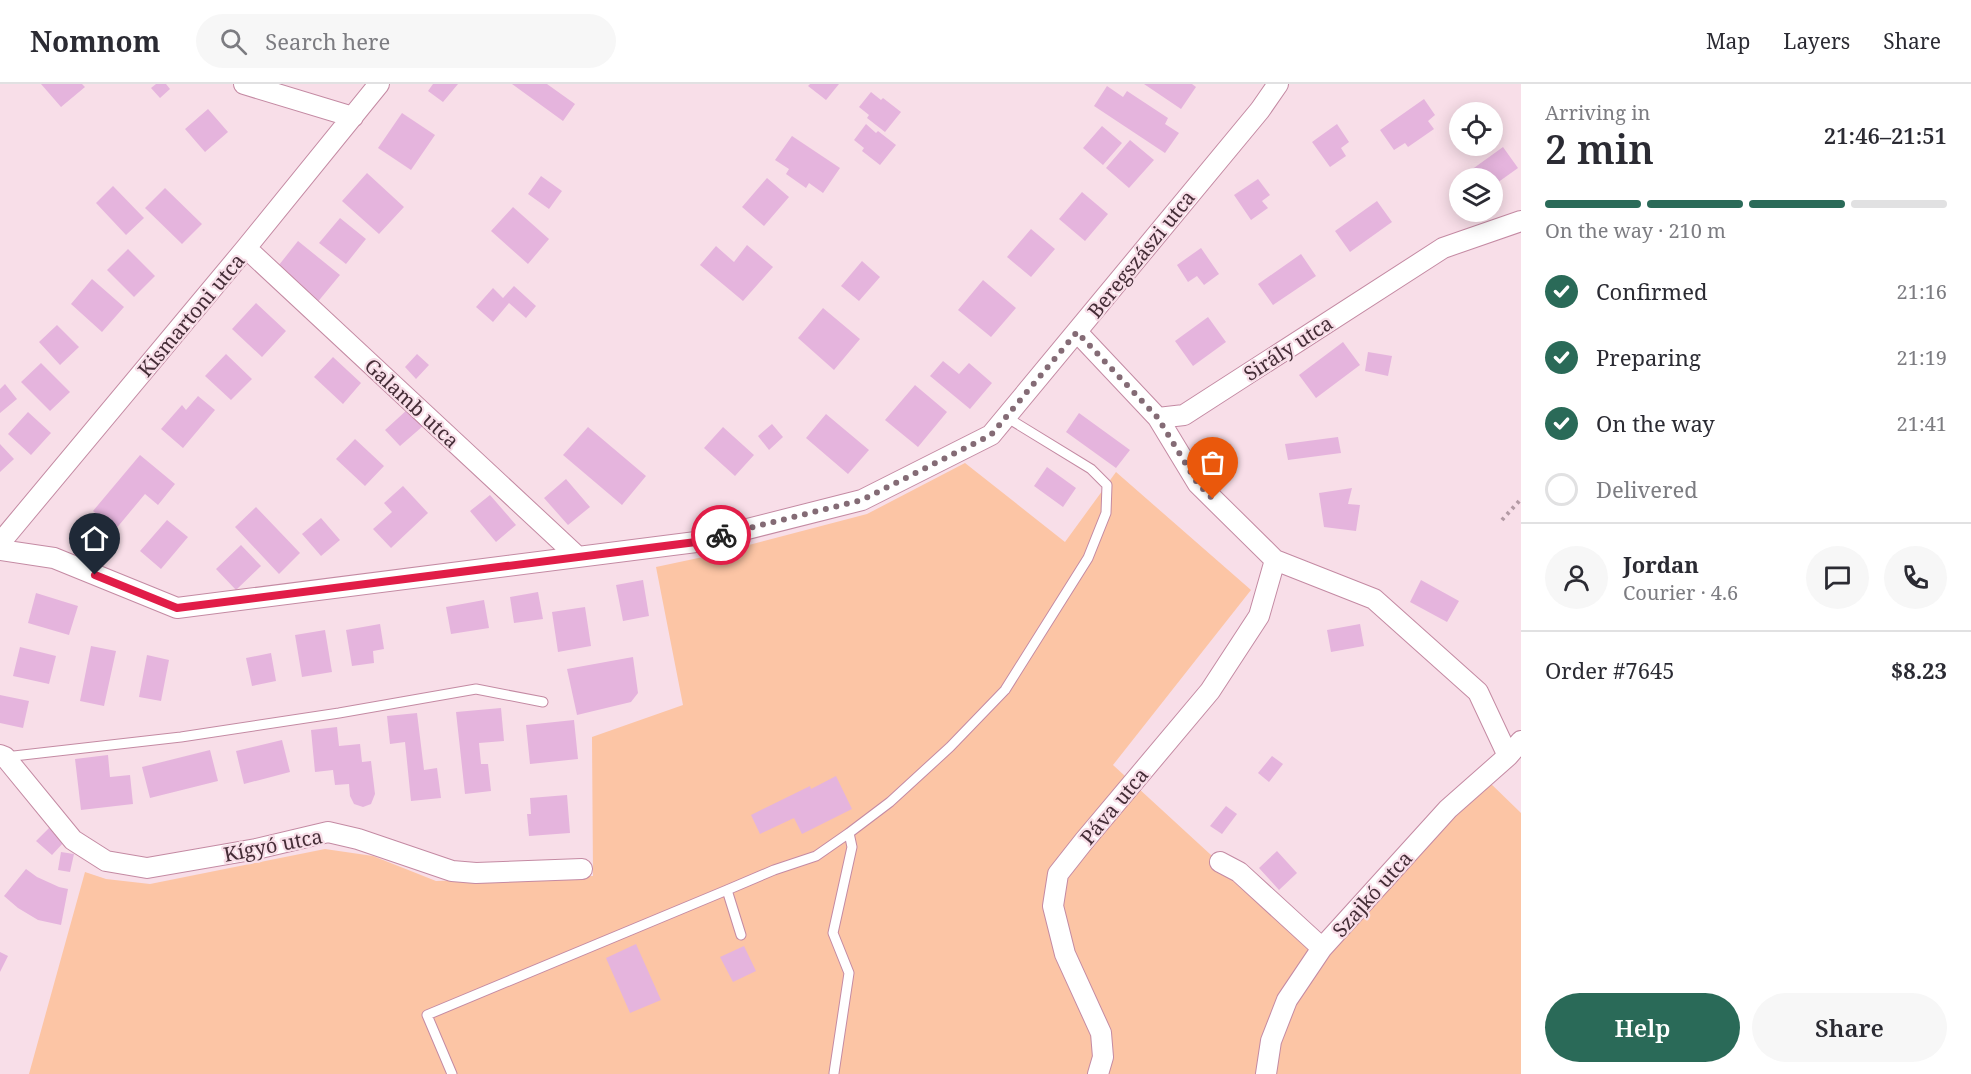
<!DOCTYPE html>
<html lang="en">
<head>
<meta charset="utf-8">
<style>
	:root { --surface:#fff; --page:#f7f7f7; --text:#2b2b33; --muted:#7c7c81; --line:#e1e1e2; --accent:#2a6a58 }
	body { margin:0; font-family:"Noto Serif",serif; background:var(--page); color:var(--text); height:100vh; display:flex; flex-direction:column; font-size:22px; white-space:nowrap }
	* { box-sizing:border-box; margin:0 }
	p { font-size:20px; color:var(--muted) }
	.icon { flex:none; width:33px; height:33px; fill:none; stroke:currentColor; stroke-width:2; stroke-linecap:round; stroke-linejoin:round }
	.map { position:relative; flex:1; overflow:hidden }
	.panel { display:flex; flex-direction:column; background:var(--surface); width:450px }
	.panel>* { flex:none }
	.tools { position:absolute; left:1449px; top:18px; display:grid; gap:12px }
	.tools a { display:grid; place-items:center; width:54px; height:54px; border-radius:50%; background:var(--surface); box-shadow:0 3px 15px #0003; font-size:30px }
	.pin { position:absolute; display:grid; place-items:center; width:51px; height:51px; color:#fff; margin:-62px -26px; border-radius:50% 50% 50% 0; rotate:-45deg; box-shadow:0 0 6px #0007 }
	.pin .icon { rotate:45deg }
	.courier { position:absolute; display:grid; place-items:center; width:60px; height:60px; margin:-30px; border:4px solid #e11d48; border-radius:50%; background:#fff; color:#222; box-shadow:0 2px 8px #0007 }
	.head em { font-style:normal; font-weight:600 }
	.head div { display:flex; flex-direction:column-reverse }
	.head { display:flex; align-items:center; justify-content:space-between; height:102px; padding:0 24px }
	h1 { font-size:39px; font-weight:600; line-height:45px }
	.bar { display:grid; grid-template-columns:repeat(4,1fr); gap:9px 6px; align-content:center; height:72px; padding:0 24px }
	.bar i { height:8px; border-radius:4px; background:var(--line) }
	.bar .active { background:var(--accent) }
	.bar p { grid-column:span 4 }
	.line { display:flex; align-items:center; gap:15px; padding:0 24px; border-top:2px solid var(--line) }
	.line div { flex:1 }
	.round { display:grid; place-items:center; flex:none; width:63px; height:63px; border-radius:32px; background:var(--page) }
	ol { padding:0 24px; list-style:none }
	li { display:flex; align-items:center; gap:18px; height:66px }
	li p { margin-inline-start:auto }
	li .icon { padding:6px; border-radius:50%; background:var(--accent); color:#fff; stroke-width:4 }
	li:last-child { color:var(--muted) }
	li i { width:33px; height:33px; border:3px solid var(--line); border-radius:50% }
	.cta { display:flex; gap:12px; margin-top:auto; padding:12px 24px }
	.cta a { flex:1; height:69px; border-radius:36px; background:var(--accent); color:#fff; font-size:24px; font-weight:600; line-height:69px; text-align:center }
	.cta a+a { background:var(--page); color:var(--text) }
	header { display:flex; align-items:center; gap:36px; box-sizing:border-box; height:84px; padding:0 30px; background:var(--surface); border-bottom:2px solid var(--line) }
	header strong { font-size:28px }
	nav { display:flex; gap:33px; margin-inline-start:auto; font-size:21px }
	.search { width:420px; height:54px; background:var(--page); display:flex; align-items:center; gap:15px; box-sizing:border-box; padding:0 21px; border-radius:33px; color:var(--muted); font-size:22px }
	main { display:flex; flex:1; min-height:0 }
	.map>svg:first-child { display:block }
</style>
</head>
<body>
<header>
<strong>Nomnom</strong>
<div class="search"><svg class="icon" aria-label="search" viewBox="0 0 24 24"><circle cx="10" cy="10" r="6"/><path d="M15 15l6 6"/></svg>Search here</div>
<nav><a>Map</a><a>Layers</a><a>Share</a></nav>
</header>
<main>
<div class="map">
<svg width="1521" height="990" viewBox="0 0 1521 990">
	<rect width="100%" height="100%" fill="#f8dee8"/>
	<path fill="#fcc5a5" d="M965 379 1065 458 1116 388 1251 506 1113 681 1320 871 1486 695 1521 729V990H29L85 788 106 795 150 800 325 765 373 772 436 797 593 792 592 653 683 621 656 483 703 473 867 430Z"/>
	<path fill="#e5b4dd" d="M41 0H82L85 3 61 23Z
		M156 0H166L170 5 160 14 151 4Z
		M433 0H458L443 18 428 7Z
		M512 0H547L575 20 563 37Z
		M810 0H839L826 16 808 2Z
		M1144 0H1192L1196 3 1181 25Z
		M1107 2 1123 13 1127 7 1168 34 1165 40 1179 49 1165 69 1094 22Z
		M871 8 881 16 883 14 901 28 885 48 867 34 869 31 859 23Z
		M1424 15 1435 31 1428 37 1434 45 1408 63 1405 59 1394 66 1380 46Z
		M208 25 228 48 205 68 185 45Z
		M402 29 435 51 411 86 378 64Z
		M866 40 876 49 878 47 896 61 880 81 862 67 864 64 854 56Z
		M1337 40 1349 58 1341 64 1346 72 1330 83 1312 58Z
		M1102 42 1122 59 1103 81 1083 64Z
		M792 52 840 84 823 109 809 99 806 104 786 90 789 85 775 76Z
		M1130 56 1154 76 1129 104 1106 84Z
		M1503 63 1518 84 1497 99 1492 94H1460Z
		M367 89 404 123 379 150 342 117Z
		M541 92 562 107 549 125 528 110Z
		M767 94 789 113 764 142 742 123Z
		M1258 95 1270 111 1262 117 1268 124 1251 136 1234 111Z
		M113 102 144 134 126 151 96 119Z
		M165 104 202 140 182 160 145 124Z
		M1082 108 1108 130 1085 157 1059 135Z
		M1377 117 1392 138 1350 168 1335 147Z
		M513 123 549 155 528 180 491 147Z
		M340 134 366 155 346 180 319 159Z
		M1031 145 1055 165 1031 193 1007 173Z
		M298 157 340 191 316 220 275 186Z
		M747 161 773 183 743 217 700 181 716 162 734 178Z
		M1201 164 1219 190 1204 201 1197 192 1188 198 1177 181Z
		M128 165 155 192 134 213 107 186Z
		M1301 170 1316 192 1273 221 1258 200Z
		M862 177 880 193 859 217 841 202Z
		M92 195 124 223 102 248 71 220Z
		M983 196 1016 224 991 253 958 226Z
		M514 202 536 222 526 234 509 219 493 238 476 223 493 204 503 214Z
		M256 219 286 247 262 273 232 245Z
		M823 224 860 255 834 286 798 254Z
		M1208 233 1226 258 1193 282 1175 257Z
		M57 241 79 263 60 281 39 258Z
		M1343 258 1360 281 1316 314 1299 291Z
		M1368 268 1392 272 1388 292 1365 287Z
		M226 270 252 295 231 316 205 292Z
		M417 270 429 281 416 295 405 283Z
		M333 273 361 299 343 320 314 293Z
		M943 277 959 290 969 279 992 299 970 325 930 292Z
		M41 279 70 308 50 327 21 298Z
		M5 300 17 315 0 329V305Z
		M915 301 947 328 918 363 885 336Z
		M198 312 215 326 183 364 161 345 182 321 186 326Z
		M408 325 423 342 400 362 385 346Z
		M28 328 51 349 31 371 8 350Z
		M1079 329 1130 366 1116 384 1066 348Z
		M826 330 869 366 848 390 806 354Z
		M772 340 783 353 769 366 758 352Z
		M588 343 646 392 622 421 563 371Z
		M723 343 754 371 735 392 704 364Z
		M1338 353 1341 369 1288 376 1285 360Z
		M355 355 384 382 365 402 336 375Z
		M0 360 14 375 0 388Z
		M140 371 175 400 158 421 145 410 115 446 93 427Z
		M1047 383 1076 404 1063 423 1034 402Z
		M566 395 590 423 568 441 544 414Z
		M403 402 428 429 391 464 373 445 392 428 384 419Z
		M1352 404 1348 420 1360 421 1356 447 1324 443 1319 409Z
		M490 411 516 441 496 458 470 427Z
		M256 423 300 469 279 490 235 443Z
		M321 434 340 456 321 472 302 450Z
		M167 436 188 453 161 485 140 467Z
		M241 461 261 482 236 506 216 485Z
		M643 496 649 532 623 537 616 501Z
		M1421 496 1459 517 1447 538 1410 518Z
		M538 508 543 535 514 539 510 513Z
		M36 509 78 522 69 551 28 539Z
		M484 516 489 544 451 550 446 523Z
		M585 523 591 562 558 568 552 528Z
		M380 540 384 565 373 567 374 579 352 582 346 546Z
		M1360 540 1364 562 1331 568 1327 546Z
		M325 546 332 588 302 593 295 551Z
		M91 562 116 567 104 622 80 617Z
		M20 563 56 572 49 600 13 592Z
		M271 569 276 597 252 602 246 574Z
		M147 571 169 576 161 617 139 613Z
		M633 573 638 609 631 618 577 631 567 585Z
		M0 611 29 617 23 644 0 639Z
		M501 624 504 657 479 659 481 680H488L491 707 465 710 456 628Z
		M417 629 424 686 437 684 441 714 411 717 405 658 390 660 387 632Z
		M574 636 578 675 530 680 526 641Z
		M337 643 339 662 360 660 362 678 371 677 375 710 371 720 363 723 354 720 350 712 349 700 335 701 333 686 315 688 311 646Z
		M282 656 290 688 244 700 236 667Z
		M210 666 218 697 150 714 142 683Z
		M108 671 110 693 130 691 133 720 81 726 75 675Z
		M1272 672 1283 680 1269 698 1258 689Z
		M836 692 852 725 802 750 794 734 760 750 751 731 810 702 811 705Z
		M567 711 570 749 529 752 527 730H531L530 714Z
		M1226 722 1237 730 1222 750 1210 742Z
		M49 744 64 758 52 771 36 757Z
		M1277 767 1297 789 1279 806 1259 784Z
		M61 768 74 770 70 788 58 786Z
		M26 785 37 793 59 803 68 805 61 841 38 836 18 824 4 812Z
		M636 860 661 916 630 929 606 874Z
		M744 862 756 887 733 898 720 873Z
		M0 868 8 872 0 888Z"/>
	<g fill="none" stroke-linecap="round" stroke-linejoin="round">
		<g stroke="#c48aa3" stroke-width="11">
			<path id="lane" d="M5 673 181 653 339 629 476 605 543 618
				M741 851 727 806 774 786 816 772 849 749 890 718 950 663 1005 606 1088 474 1106 429 1107 401 1091 385 1006 333
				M834 989 849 889 833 849 852 763 849 749
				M452 990 427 931 727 806"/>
		</g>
		<g stroke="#c48aa3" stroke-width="22">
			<path id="street" d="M244 0 353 33
				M246 164 578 473
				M1077 248 1158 334 1184 331 1443 164 1521 137
				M1158 334 1198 400 1275 476 1374 515 1478 608 1508 672
				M0 459 246 164 379 0
				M0 466 54 474 177 524 696 458 862 416 991 351 1260 26 1278 0
				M0 671 5 673 73 756 106 777 147 784 256 765 328 748 358 755 452 787 476 789 582 785
				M1220 778 1239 788 1322 864
				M1098 990 1103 973 1101 949 1065 870 1053 822 1058 790 1084 757 1210 607 1259 532 1275 476
				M1266 990 1271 957 1287 916 1322 864 1448 725 1508 672 1521 657"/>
		</g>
		<path stroke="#b39aa4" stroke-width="4" stroke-dasharray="3 4.5" stroke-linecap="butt" d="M1502 436 1521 415"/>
		<use href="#lane" stroke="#fff" stroke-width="9"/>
		<use href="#street" stroke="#fff" stroke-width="20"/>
	</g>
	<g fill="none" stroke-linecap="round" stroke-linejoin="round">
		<path stroke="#846b75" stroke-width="6" stroke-dasharray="0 10.8" d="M721 451 862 416 991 351 1077 248 1158 334 1198 400 1213 415"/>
		<path stroke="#e11d48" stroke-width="8" d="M95 491 177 524 696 458 721 451"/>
	</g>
	<g text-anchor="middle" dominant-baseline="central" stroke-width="4.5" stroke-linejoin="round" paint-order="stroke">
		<g font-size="20" fill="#452d37" stroke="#f8dee8">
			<text transform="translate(1141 170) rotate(-51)">Beregszászi utca</text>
			<text transform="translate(191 231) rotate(-50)">Kismartoni utca</text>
			<text transform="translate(1288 264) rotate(-33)">Sirály utca</text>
			<text transform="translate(412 319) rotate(43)">Galamb utca</text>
			<text transform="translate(1114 722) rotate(-50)">Páva utca</text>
			<text transform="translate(273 761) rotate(-11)">Kígyó utca</text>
			<text transform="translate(1372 810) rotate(-48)">Szajkó utca</text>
		</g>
	</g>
</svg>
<div class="tools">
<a><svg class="icon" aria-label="locate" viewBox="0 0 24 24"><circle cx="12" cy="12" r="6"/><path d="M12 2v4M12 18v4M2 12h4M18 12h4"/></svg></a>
<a><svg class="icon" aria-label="layers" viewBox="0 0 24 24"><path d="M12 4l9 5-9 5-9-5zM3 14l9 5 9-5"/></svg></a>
</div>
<div class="pin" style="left:1213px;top:415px;background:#ea580c"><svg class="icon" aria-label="bag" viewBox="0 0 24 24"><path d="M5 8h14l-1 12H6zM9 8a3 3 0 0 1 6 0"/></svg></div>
<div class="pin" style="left:95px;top:491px;background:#1f2937"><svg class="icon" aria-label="home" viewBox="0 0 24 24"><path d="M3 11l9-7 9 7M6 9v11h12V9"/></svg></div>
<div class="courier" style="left:721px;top:451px"><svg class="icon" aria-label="bike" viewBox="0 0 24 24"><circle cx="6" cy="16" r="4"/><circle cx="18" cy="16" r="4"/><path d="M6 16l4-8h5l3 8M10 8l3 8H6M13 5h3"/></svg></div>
</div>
<section class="panel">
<div class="head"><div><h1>2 min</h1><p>Arriving in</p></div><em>21:46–21:51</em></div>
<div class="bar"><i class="active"></i><i class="active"></i><i class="active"></i><i></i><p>On the way · 210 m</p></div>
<ol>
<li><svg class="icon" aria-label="check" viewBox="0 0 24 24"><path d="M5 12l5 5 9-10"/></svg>Confirmed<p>21:16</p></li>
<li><svg class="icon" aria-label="check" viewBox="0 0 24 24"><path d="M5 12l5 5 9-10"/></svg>Preparing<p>21:19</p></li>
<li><svg class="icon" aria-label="check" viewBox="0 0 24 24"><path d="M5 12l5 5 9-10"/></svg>On the way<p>21:41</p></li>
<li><i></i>Delivered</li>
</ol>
<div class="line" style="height:108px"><a class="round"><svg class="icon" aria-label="person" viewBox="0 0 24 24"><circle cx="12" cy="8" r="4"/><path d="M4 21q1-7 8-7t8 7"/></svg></a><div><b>Jordan</b><p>Courier · 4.6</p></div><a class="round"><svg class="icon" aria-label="chat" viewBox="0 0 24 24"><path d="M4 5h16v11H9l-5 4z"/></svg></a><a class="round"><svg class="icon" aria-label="phone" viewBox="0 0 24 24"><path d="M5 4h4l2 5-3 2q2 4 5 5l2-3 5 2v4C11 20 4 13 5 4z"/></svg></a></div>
<div class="line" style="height:78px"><div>Order #7645</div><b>$8.23</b></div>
<div class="cta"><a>Help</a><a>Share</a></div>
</section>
</main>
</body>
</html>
